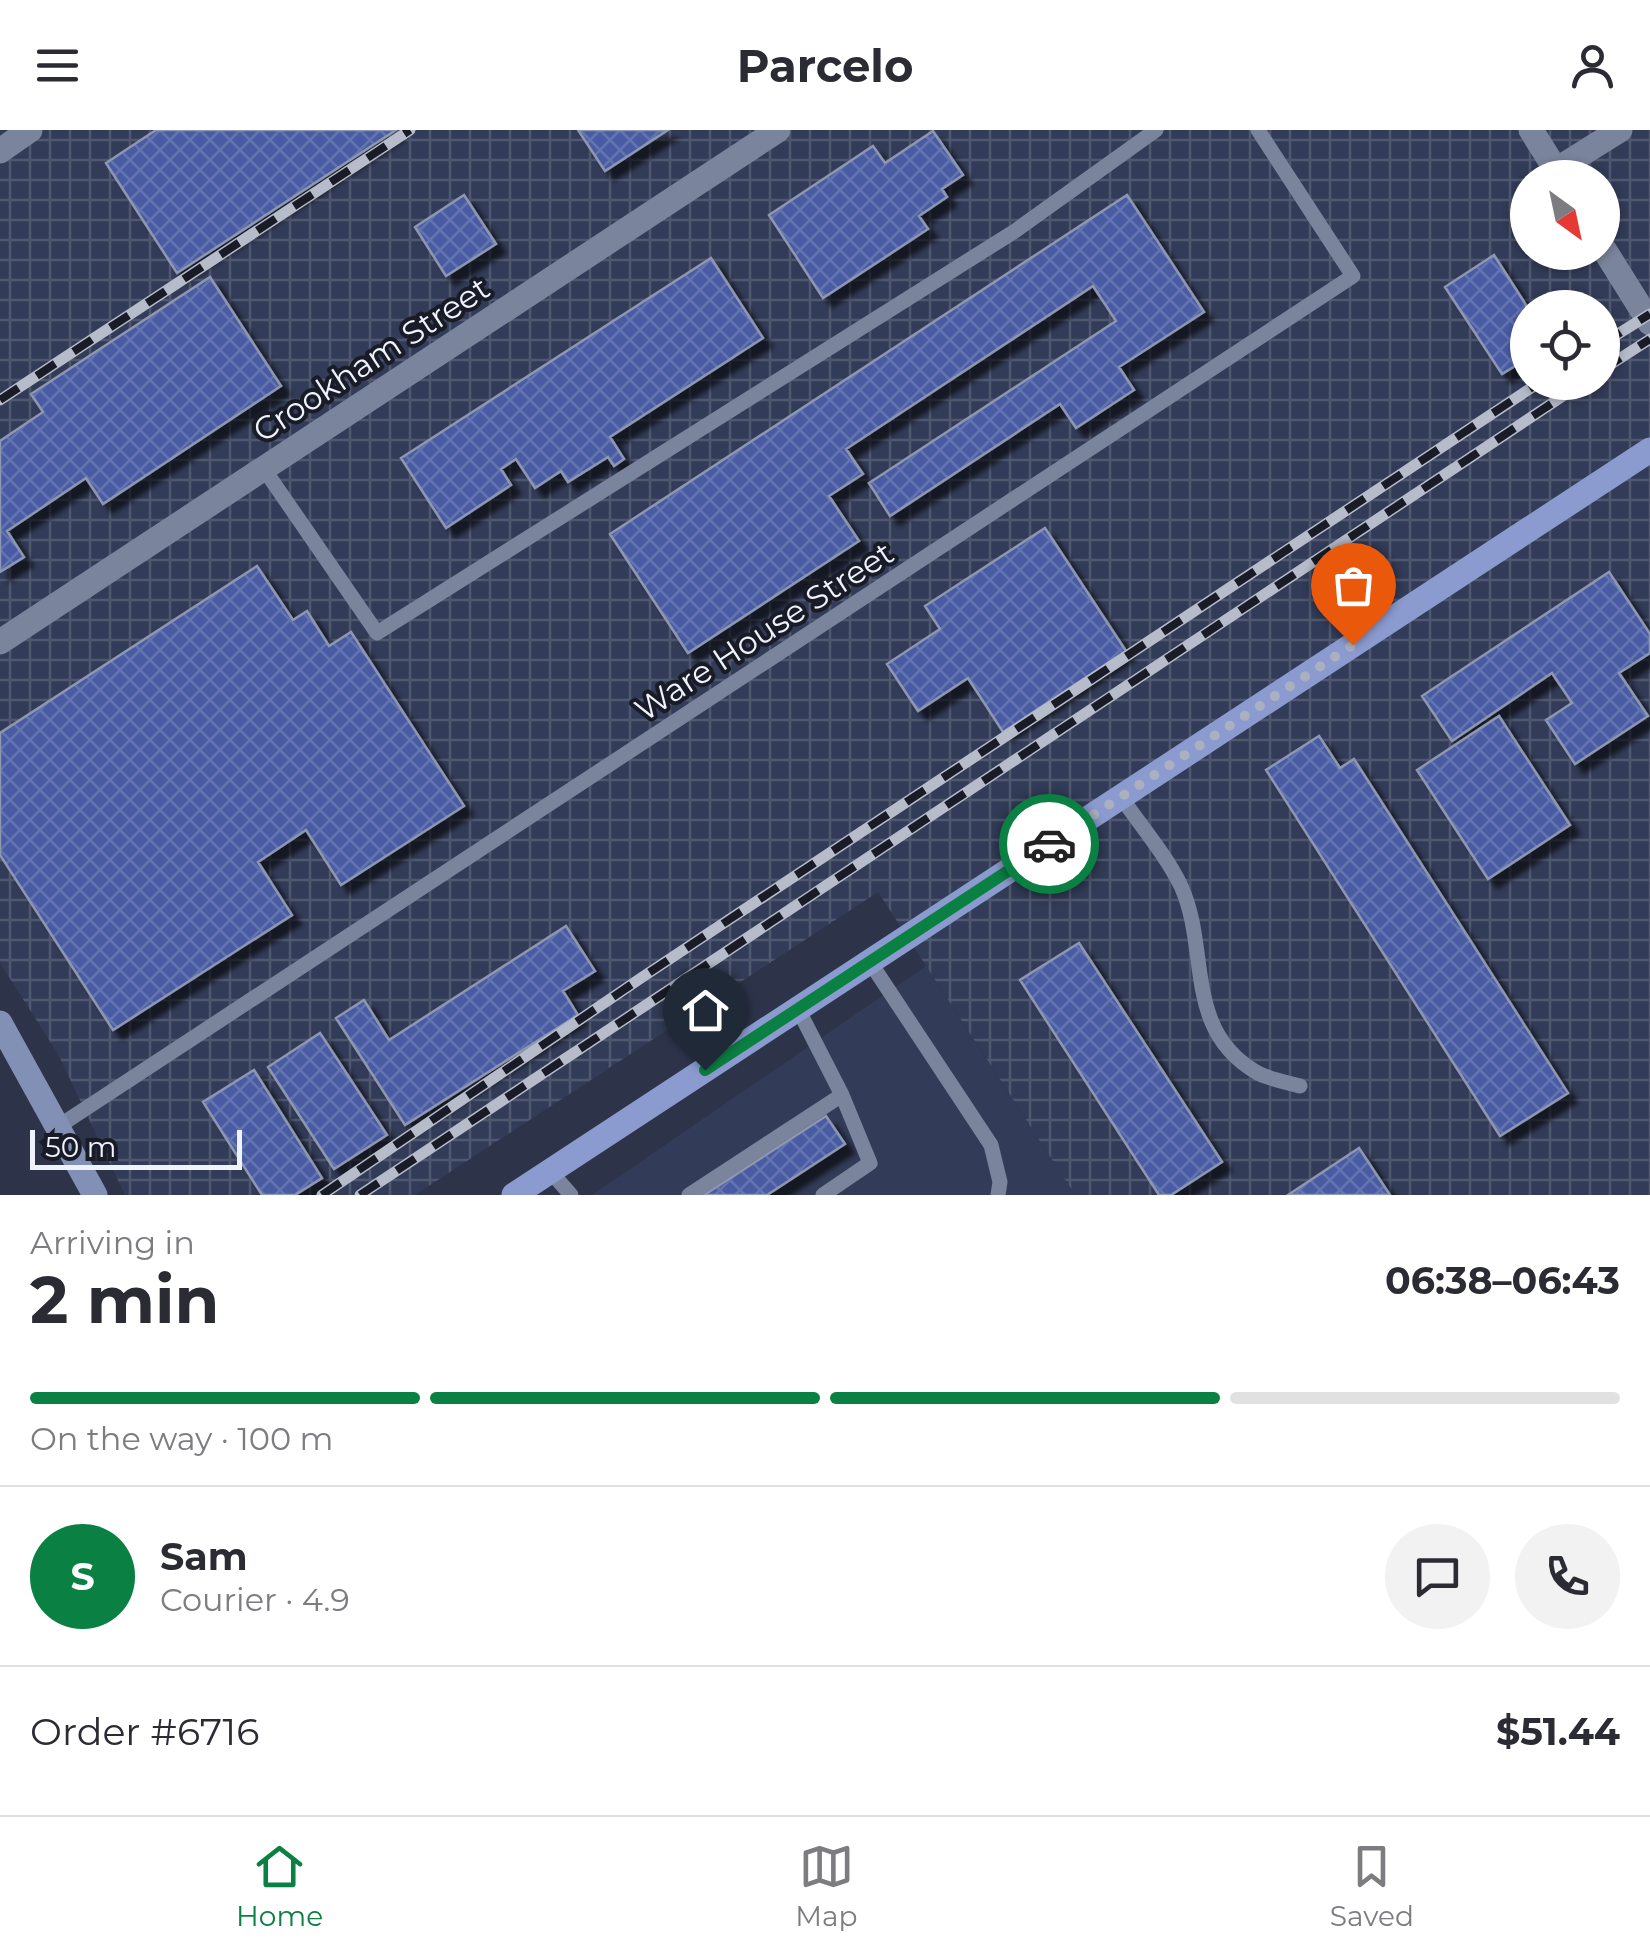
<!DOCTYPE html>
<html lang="en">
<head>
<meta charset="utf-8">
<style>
	:root { --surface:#fff; --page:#f2f2f3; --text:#2b2b33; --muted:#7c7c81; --line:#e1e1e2; --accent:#0b8043 }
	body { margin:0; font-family:Montserrat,sans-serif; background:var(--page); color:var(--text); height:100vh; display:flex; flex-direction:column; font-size:38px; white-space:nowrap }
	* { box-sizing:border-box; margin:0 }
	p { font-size:32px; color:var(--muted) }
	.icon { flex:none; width:55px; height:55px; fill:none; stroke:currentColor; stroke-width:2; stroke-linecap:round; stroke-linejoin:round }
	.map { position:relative; height:1065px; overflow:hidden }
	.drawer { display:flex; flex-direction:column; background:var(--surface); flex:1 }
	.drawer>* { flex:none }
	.needle { width:65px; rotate:147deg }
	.controls { position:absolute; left:1510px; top:30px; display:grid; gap:20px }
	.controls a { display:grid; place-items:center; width:110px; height:110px; border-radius:50%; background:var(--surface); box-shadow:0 2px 8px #0004; font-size:50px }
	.scale { position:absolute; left:30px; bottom:25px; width:212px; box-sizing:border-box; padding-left:10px; border:5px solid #eff3fe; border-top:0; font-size:28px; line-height:35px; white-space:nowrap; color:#eff3fe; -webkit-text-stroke:8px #191c26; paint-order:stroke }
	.pin { position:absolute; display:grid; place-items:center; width:85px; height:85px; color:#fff; margin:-102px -42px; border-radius:50% 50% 50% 0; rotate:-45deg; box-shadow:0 0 10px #0007 }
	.pin .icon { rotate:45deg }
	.courier { position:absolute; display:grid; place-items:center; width:100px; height:100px; margin:-50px; border:8px solid #0b8043; border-radius:50%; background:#fff; color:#222; box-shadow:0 2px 12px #0007 }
	.head em { font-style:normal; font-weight:700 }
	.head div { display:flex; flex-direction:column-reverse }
	.head { display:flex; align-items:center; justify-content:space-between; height:170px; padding:0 30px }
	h1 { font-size:65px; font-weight:700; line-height:75px }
	.bar { display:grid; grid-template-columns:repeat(4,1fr); gap:15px 10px; align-content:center; height:120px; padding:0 30px }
	.bar i { height:12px; border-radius:8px; background:var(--line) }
	.bar .current { background:var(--accent) }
	.bar p { grid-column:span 4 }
	.line { display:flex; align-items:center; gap:25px; padding:0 30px; border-top:2px solid var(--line) }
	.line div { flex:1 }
	.round { display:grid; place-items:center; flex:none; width:105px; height:105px; border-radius:52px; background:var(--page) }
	header { display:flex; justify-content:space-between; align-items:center; height:130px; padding:0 30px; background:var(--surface); font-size:45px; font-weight:700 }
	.tabs { display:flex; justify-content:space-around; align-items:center; height:140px; border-top:2px solid var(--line); background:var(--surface); font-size:28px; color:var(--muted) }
	.tabs a { display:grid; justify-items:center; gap:5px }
	.tabs .current { color:var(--accent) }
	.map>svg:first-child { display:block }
</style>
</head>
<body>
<header><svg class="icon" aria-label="menu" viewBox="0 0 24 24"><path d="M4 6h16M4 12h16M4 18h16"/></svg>Parcelo<svg class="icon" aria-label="person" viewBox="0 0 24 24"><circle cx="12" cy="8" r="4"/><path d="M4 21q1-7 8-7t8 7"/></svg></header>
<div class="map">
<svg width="1650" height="1065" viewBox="0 0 1650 1065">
	<defs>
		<pattern id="industrial-grid" width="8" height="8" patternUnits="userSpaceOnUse" patternTransform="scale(2.5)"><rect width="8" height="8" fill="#323b57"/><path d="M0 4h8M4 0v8" fill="none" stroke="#505870"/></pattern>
		<pattern id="building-cross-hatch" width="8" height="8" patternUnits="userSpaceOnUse" patternTransform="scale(2.5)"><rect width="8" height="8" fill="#4a5ca3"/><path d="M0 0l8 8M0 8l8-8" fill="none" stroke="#6474b1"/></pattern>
		<filter id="shadow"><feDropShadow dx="9" dy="9" stdDeviation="2.5" flood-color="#0009"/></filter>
	</defs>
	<rect width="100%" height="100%" fill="#2d3449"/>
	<path fill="#323b57" d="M926 836 1075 1065H592Z"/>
	<path fill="url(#industrial-grid)" fill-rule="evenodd" d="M0 0H1650V1065H1075L878 762 415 1065H125L58 924 0 833ZM1528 48H1602V122H1528ZM1528 178H1602V252H1528Z"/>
	<path fill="url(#building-cross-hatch)" stroke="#8e97b1" stroke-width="2.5" filter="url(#shadow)" d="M156 0H396L177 143 106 33Z
		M578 0H668L605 41Z
		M933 1 963 45 942 59 947 67 919 86 928 99 823 168 769 85 873 16 885 33Z
		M464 65 496 114 446 146 415 97Z
		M1127 65 1204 182 1119 237 1134 260 1076 298 1060 274 890 386 869 353 1116 191 1093 156 846 319 863 344 829 366 859 411 688 523 610 404Z
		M1494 125 1528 178V228L1502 244 1445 157Z
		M711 128 763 208 610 307 624 329 614 336 608 327 568 352 561 341 535 358 516 329 501 339 511 355 446 398 401 328Z
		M210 147 281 256 103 374 86 348 7 401 24 427 0 442V311L43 282 31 264Z
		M1045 398 1126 521 1003 602 968 548 918 581 887 534 940 499 925 476Z
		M257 436 293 490 307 481 329 516 351 502 464 676 341 755 306 700 258 732 292 785 113 900 0 725V603Z
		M1609 442 1650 504V523L1619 543 1648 586 1575 634 1546 590 1572 573 1552 543 1452 611 1422 566Z
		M1499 586 1570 695 1488 749 1417 640Z
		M1319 606 1340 638 1354 629 1568 963 1500 1006 1266 640Z
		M566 796 595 841 563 861 578 885 405 995 336 888 364 870 389 910Z
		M1079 813 1222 1032 1171 1065H1159L1020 850Z
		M320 903 387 1005 334 1039 268 937Z
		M254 940 322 1048 295 1065H262L203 972Z
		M826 986 845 1014 767 1065H704Z
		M1359 1018 1390 1065H1288Z"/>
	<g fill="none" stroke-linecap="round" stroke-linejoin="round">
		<path stroke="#7b849d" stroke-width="15" d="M264 339 377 503 1015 101 1156 0
			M1121 667C1141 696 1166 725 1181 756 1210 820 1183 899 1256 942 1268 949 1286 952 1300 956
			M870 832 991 1015 1000 1052 998 1065
			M59 996 1353 146 1258 0
			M550 1041 571 1065
			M689 1065 842 965 798 879
			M823 1065 870 1033 842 965"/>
		<path stroke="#7b849d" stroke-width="25" d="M1531 0 1561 48
			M0 21 30 0
			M1556 40 1620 0
			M1602 116 1650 193
			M0 512 778 0"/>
		<path stroke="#8390b6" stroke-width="25" d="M0 893 95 1065"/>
		<path stroke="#8b9bd0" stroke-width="25" d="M514 1065 1650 320"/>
		<g stroke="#b7bcca" stroke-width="11">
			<path id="rail" d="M1602 214 1650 184
				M1602 240 1650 209
				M0 270 410 0
				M322 1065 641 848 1540 252
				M360 1065 1584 252"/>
		</g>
		<use href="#rail" stroke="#191c26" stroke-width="8" stroke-dasharray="22" stroke-linecap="butt"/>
	</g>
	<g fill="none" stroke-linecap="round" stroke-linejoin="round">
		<path stroke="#abb0bf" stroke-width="10" stroke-dasharray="0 18" d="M1049 714 1353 515"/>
		<path stroke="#0b8043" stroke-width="12" d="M705 940 1049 714"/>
	</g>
	<g text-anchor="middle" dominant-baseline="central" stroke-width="8" stroke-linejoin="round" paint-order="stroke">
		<g font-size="32" fill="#eff3fe" stroke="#191c26">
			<text transform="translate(371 229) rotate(-33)">Crookham Street</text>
			<text transform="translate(764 501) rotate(-33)">Ware House Street</text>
		</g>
	</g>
</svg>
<div class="controls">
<a><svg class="needle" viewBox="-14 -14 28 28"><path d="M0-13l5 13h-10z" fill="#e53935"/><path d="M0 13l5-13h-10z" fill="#7c7c81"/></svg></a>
<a><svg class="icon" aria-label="locate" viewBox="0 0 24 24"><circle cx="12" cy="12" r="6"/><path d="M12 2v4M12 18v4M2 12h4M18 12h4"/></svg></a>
</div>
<div class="scale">50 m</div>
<div class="pin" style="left:1353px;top:515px;background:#ea580c"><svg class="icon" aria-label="bag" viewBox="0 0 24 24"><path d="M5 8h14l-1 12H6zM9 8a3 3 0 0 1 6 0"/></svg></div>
<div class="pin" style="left:705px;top:940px;background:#1f2937"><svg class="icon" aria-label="home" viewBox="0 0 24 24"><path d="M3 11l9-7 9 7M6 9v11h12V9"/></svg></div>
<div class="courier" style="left:1049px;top:714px"><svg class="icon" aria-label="car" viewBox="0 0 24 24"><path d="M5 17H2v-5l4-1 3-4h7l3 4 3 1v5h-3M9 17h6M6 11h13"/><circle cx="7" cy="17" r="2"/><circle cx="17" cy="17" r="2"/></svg></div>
</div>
<section class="drawer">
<div class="head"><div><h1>2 min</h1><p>Arriving in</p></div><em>06:38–06:43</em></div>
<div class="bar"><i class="current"></i><i class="current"></i><i class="current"></i><i></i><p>On the way · 100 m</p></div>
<div class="line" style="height:180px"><b class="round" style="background:var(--accent);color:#fff">S</b><div><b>Sam</b><p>Courier · 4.9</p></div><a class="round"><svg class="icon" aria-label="chat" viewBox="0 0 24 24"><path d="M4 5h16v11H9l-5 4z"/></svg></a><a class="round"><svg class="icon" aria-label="phone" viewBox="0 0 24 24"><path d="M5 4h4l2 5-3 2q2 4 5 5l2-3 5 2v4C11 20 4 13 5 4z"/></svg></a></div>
<div class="line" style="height:130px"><div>Order #6716</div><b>$51.44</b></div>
</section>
<nav class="tabs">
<a class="current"><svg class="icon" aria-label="home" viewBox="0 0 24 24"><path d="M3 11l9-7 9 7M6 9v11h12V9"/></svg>Home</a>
<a><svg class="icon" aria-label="map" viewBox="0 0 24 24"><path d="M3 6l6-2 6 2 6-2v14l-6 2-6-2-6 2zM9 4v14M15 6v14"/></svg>Map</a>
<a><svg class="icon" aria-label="saved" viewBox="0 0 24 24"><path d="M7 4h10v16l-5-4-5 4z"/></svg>Saved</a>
</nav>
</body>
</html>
